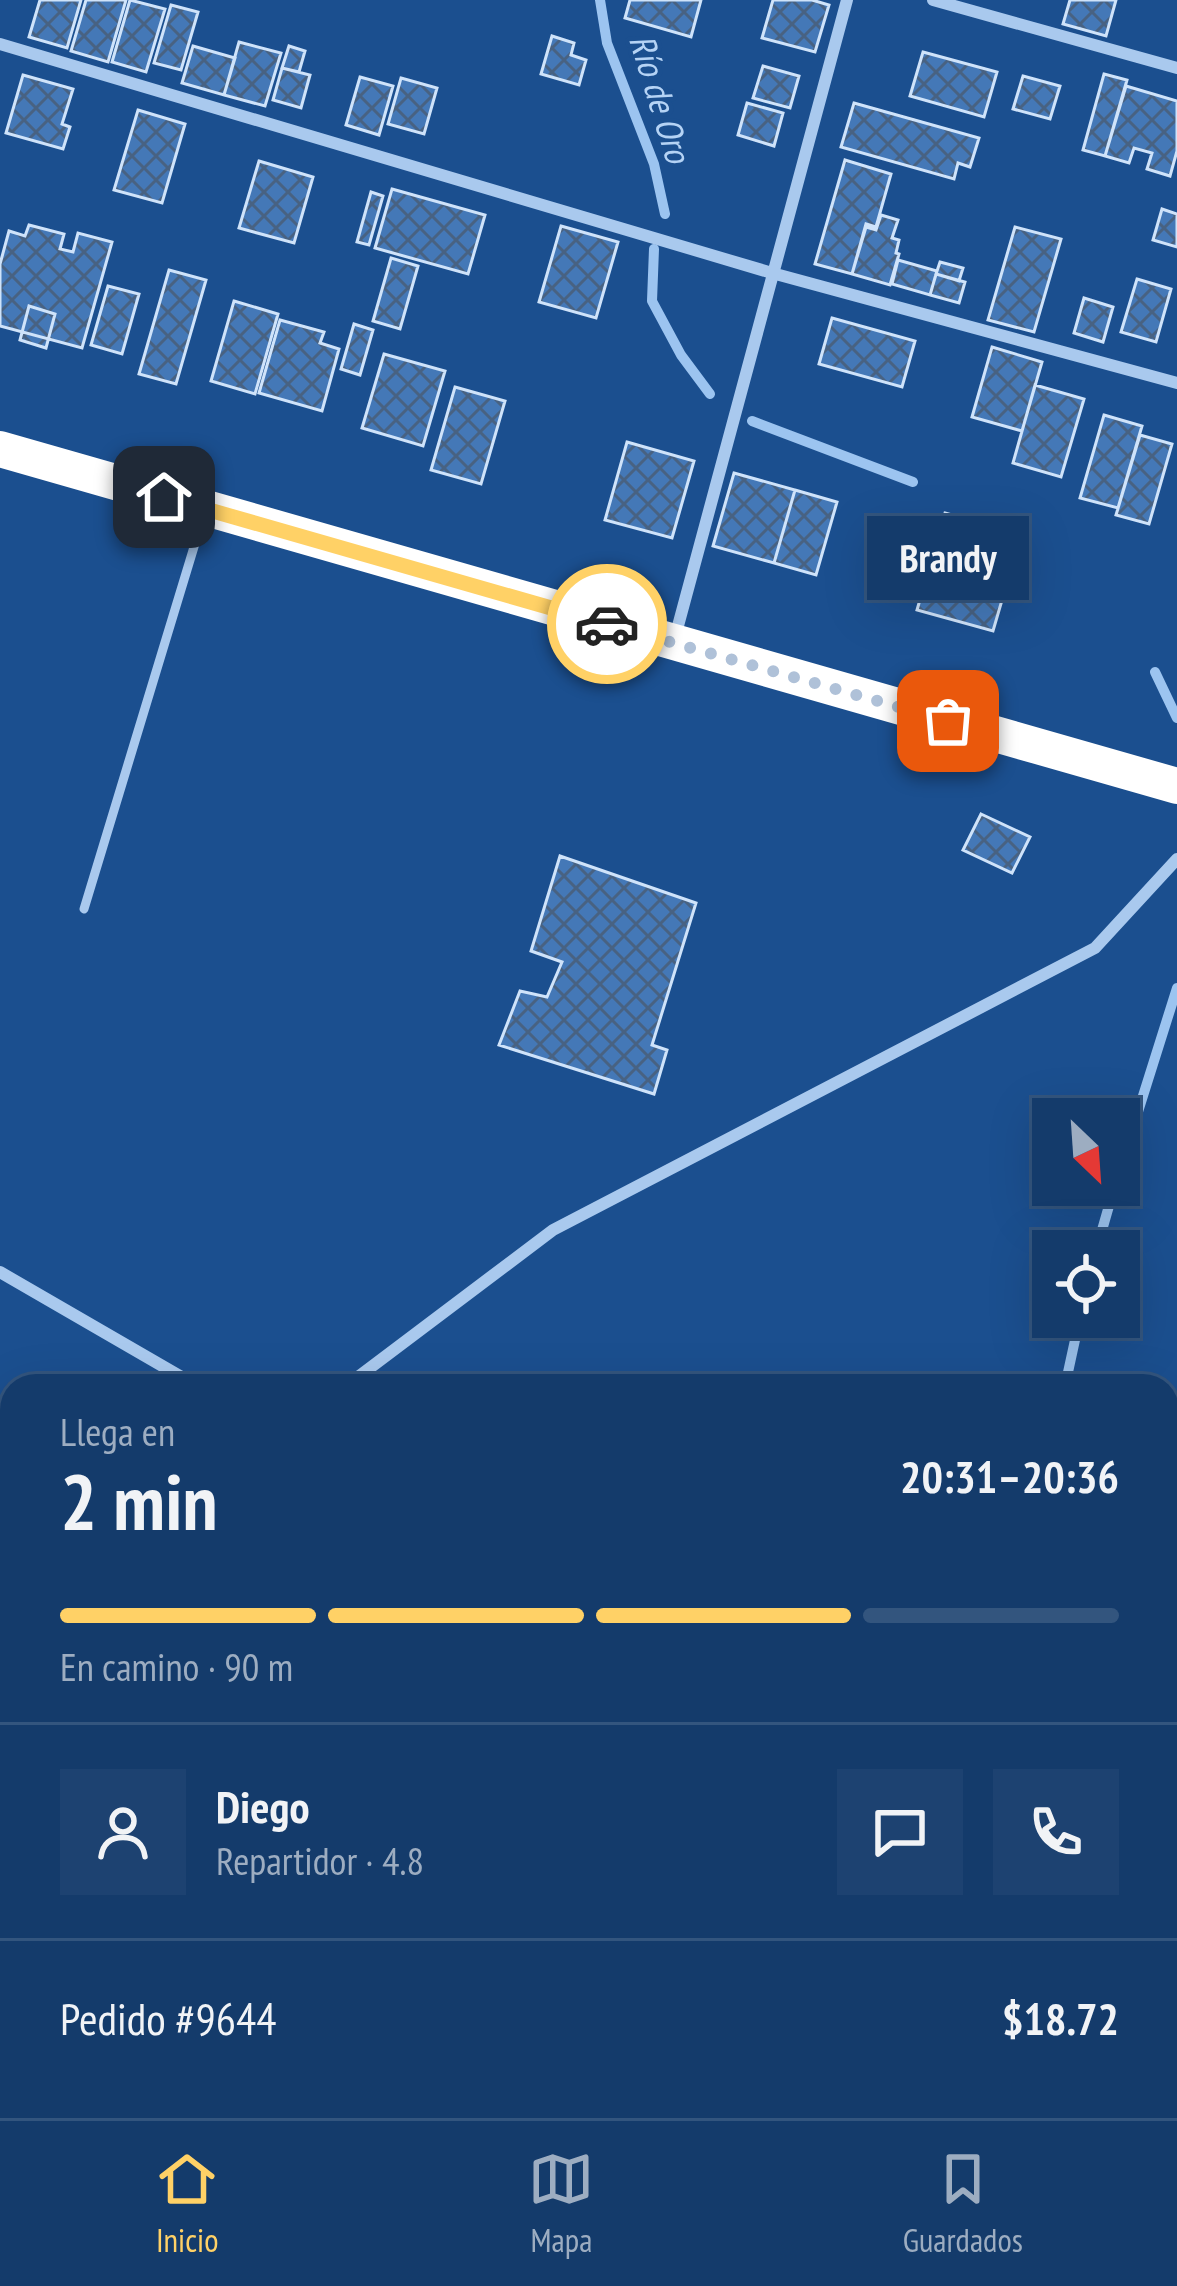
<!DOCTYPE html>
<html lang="es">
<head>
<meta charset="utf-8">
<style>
	:root { --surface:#143b6b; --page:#1d4271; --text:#f1f3f6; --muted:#9dadc1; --line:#33557e; --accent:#ffd166 }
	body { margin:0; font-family:"PT Sans Narrow",sans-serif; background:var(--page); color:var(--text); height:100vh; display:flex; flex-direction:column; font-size:45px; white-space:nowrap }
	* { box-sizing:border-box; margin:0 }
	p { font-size:39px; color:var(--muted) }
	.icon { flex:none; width:66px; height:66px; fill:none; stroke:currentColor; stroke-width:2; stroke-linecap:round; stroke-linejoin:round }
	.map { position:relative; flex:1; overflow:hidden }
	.sheet { position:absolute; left:0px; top:1374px; width:1179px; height:744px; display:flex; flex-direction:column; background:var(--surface); border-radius:36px 36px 0 0; box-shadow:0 12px 48px #0002,0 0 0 3px var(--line) }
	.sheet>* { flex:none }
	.needle { width:78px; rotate:155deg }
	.fabs { position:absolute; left:1032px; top:1098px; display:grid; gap:24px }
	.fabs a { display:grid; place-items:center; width:108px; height:108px; border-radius:0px; background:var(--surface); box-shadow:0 12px 48px #0002,0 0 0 3px var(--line); font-size:60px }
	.pin { position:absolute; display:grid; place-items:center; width:102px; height:102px; color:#fff; margin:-51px; border-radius:24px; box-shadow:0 6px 18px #0006 }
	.courier { position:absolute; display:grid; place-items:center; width:120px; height:120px; margin:-60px; border:9px solid #ffd166; border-radius:50%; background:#fff; color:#222; box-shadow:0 3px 15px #0007 }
	.bubble { position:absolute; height:84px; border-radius:0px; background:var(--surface); box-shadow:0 12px 48px #0002,0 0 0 3px var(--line); font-size:39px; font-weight:700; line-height:84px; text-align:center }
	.head em { font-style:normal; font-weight:700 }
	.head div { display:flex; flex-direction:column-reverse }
	.head { display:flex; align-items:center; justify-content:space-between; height:204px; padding:0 60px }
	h1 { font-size:78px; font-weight:700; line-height:90px }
	.bar { display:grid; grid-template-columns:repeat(4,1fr); gap:18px 12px; align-content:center; height:144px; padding:0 60px }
	.bar i { height:15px; border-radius:9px; background:var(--line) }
	.bar .on { background:var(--accent) }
	.bar p { grid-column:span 4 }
	.line { display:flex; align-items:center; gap:30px; padding:0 60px; border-top:3px solid var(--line) }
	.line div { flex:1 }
	.round { display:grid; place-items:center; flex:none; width:126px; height:126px; border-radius:0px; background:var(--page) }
	.dock { display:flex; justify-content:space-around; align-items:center; height:168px; border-top:3px solid var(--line); background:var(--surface); font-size:33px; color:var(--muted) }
	.dock a { display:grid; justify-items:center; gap:6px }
	.dock .on { color:var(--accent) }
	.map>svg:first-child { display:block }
</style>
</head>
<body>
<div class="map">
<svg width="1177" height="2118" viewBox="0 0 1177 2118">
	<defs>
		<pattern id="building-cross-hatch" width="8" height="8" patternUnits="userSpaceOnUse" patternTransform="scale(3)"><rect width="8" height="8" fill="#4478b7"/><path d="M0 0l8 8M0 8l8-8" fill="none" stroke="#486282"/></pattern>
	</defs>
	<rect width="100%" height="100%" fill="#1b4f8f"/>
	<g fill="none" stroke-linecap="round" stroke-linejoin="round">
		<path stroke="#9cc4f0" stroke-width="10" d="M600 0 607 43 654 164 665 214
			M654 249 652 301 681 355 710 394
			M752 421 913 482
			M1155 672 1177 718
			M1119 1172 1177 988
			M1096 1251 1115 1185
			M1065 1386 1080 1317
			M995 2118 1000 2106"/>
	</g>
	<path fill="url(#building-cross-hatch)" stroke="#cfe3fa" stroke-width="3" d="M40 0H81L67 48 29 37Z
		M86 0H126L108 62 71 51Z
		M130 0 165 9 146 72 112 62Z
		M630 0H701L691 37 625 18Z
		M773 0H812L829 5 815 52 762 38Z
		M1070 0H1116L1106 36 1063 24Z
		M171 5 198 12 181 70 154 63Z
		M552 36 574 43 571 55 586 60 579 85 541 74Z
		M239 42 281 53 265 106 224 95Z
		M193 46 235 58 224 95 182 83Z
		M289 46 305 51 299 72 282 68Z
		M923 52 997 72 984 117 910 96Z
		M763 66 799 76 790 108 753 98Z
		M282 68 310 75 301 108 273 100Z
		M1104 74 1127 80 1105 156 1083 150Z
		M23 75 73 89 62 124 70 127 63 149 6 133Z
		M1023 76 1060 86 1050 119 1013 109Z
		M360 77 393 86 379 135 346 125Z
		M401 78 437 88 424 134 388 124Z
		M1126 86 1177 101V151L1170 176 1147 169 1152 153 1134 148 1129 163 1105 156Z
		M747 103 783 113 774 146 738 135Z
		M854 103 979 138 970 167 958 163 954 179 841 147Z
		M138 110 185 124 162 203 114 190Z
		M845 160 891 174 876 227 866 224 852 274 815 264Z
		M259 161 313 177 294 243 239 228Z
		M392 189 485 215 468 274 375 248Z
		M371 192 383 196 369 245 357 242Z
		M1162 209 1177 214V247L1153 240Z
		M881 215 898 220 892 238 899 240 896 253 899 254 890 285 852 274 866 227 876 230Z
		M29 225 64 234 60 249 73 252 78 233 112 242 82 348 0 326V264L9 231 25 236Z
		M561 226 618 242 596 318 539 302Z
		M1015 227 1061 239 1034 332 988 320Z
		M391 258 418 266 400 329 373 321Z
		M898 260 937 271 930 295 892 284Z
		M940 262 963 268 959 281 936 274Z
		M169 270 206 280 176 384 139 374Z
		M936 274 965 282 959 303 930 295Z
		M1137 279 1171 289 1156 342 1121 332Z
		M108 286 139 294 122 354 91 345Z
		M1084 298 1113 307 1103 342 1074 333Z
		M234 301 278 314 255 394 211 381Z
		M29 306 55 314 46 348 20 340Z
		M832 318 915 341 902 387 819 364Z
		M280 320 324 332 320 343 339 349 322 411 259 393Z
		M354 324 373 330 360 375 341 369Z
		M992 347 1042 362 1022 431 972 417Z
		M384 354 445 371 423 446 362 428Z
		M1035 385 1084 399 1061 477 1013 463Z
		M455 387 505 401 481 484 431 470Z
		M1104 415 1142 426 1118 508 1080 498Z
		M1140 435 1172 444 1149 524 1116 515Z
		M627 442 694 461 672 538 605 520Z
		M734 473 795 490 774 563 713 546Z
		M795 490 837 502 816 575 774 563Z
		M945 513 1021 535 993 631 917 610Z
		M981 814 1030 837 1012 873 963 850Z
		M560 856 696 903 652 1045 667 1050 654 1094 499 1045 520 991 547 997 562 962 531 951Z
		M12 1575V1608L0 1599V1591Z"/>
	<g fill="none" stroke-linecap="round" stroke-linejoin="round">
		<path stroke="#a9c9ee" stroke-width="9" d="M84 909 204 514"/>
		<path stroke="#a9c9ee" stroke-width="12" d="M933 0 1177 68
			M0 44 772 273 1177 383
			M675 637 847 0
			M0 1272 197 1386
			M346 1386 553 1230 1095 948 1177 859
			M0 1513 12 1522
			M0 1671 12 1662"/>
		<path stroke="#fff" stroke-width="36" d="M0 449 1177 786"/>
	</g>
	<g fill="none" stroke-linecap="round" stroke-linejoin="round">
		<path stroke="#afc1d8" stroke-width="12" stroke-dasharray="0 21.6" d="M607 624 948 721"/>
		<path stroke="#ffd166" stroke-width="15" d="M164 497 607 624"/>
	</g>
	<g text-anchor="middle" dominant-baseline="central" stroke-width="9" stroke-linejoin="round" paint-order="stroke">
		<g font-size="36" font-style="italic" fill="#b5d3f5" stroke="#1b4f8f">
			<text transform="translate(661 98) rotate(73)">Río de Oro</text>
		</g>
	</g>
</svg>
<div class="fabs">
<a><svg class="needle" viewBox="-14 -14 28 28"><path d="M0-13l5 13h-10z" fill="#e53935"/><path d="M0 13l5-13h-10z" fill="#9dadc1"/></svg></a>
<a><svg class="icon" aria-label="locate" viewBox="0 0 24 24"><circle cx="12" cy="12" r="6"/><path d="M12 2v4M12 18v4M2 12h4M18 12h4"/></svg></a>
</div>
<div class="pin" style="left:948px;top:721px;background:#ea580c"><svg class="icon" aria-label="bag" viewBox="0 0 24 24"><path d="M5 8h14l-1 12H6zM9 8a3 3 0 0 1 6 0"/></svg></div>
<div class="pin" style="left:164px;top:497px;background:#1f2937"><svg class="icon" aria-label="home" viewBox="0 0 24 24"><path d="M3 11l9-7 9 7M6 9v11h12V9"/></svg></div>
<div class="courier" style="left:607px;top:624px"><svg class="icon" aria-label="car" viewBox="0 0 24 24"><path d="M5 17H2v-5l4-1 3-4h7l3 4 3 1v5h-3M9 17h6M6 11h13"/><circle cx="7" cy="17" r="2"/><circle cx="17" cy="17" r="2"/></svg></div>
<div class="bubble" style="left:867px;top:516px;width:162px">Brandy</div>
<section class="sheet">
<div class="head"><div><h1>2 min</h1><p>Llega en</p></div><em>20:31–20:36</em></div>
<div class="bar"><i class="on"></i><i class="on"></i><i class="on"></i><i></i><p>En camino · 90 m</p></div>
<div class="line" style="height:216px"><a class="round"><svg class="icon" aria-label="person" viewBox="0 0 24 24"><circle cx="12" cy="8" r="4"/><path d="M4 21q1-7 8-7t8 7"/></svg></a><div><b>Diego</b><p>Repartidor · 4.8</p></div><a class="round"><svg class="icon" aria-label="chat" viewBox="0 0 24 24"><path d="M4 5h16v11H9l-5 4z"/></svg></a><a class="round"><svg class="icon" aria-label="phone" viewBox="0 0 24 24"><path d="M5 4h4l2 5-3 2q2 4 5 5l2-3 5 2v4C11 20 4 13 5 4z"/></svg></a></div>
<div class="line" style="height:156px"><div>Pedido #9644</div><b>$18.72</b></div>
</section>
</div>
<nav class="dock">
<a class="on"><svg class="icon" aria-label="home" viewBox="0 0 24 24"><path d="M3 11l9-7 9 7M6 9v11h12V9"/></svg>Inicio</a>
<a><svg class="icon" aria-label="map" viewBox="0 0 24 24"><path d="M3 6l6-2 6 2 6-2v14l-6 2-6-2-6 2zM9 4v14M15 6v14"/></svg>Mapa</a>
<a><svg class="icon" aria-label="saved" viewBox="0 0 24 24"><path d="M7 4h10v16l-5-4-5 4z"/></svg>Guardados</a>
</nav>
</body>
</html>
